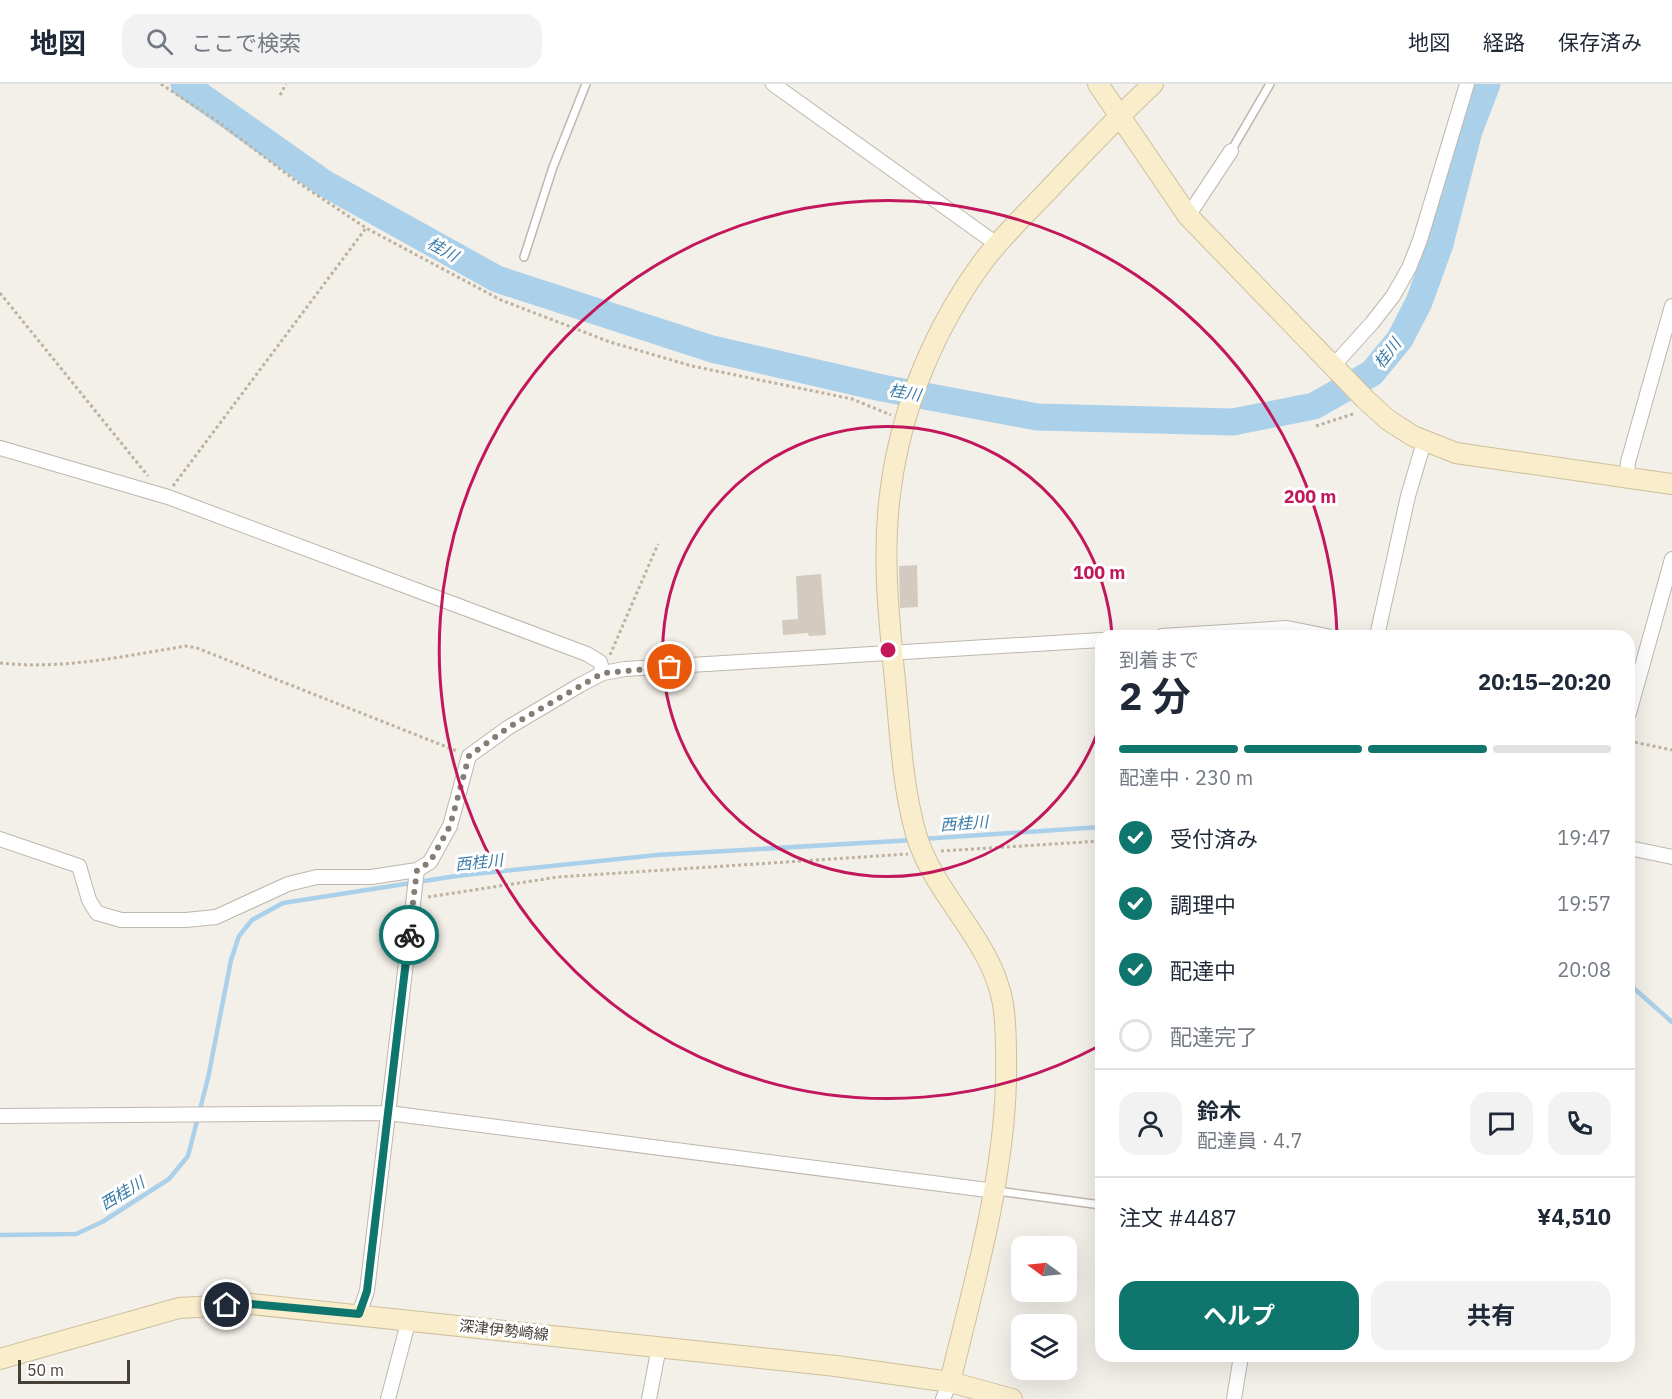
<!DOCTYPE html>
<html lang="ja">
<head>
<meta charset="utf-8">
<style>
	:root { --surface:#fff; --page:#f2f2f3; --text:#1f2937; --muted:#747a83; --line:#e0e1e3; --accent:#0f766e }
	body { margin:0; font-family:"IBM Plex Sans","Noto Sans JP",sans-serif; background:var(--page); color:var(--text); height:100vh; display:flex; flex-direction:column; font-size:22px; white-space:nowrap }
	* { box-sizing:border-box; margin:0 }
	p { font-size:20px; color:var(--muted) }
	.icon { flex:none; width:33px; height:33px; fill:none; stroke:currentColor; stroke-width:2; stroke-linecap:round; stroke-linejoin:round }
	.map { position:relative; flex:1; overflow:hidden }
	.side { position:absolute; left:1095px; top:546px; width:540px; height:732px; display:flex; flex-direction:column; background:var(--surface); border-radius:18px; box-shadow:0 6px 24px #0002 }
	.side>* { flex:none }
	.needle { width:39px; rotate:285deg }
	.buttons { position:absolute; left:1011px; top:1152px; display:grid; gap:12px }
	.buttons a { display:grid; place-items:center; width:66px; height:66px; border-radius:12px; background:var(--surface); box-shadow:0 6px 24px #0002; font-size:30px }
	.scale { position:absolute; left:18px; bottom:15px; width:112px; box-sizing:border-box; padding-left:6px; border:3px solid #464038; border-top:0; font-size:16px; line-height:21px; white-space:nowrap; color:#464038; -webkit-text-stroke:4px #fff; paint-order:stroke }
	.pin { position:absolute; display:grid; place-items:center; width:51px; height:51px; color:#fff; margin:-26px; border:3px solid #fff; border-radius:50%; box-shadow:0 2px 6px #0007 }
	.courier { position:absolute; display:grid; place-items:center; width:60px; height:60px; margin:-30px; border:4px solid #0f766e; border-radius:50%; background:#fff; color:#222; box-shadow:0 2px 8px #0007 }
	.head em { font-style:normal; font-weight:700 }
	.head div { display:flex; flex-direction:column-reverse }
	.head { display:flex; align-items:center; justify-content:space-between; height:102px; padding:0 24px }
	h1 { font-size:39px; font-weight:700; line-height:45px }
	.bar { display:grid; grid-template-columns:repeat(4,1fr); gap:9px 6px; align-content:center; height:72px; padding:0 24px }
	.bar i { height:8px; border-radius:4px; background:var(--line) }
	.bar .active { background:var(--accent) }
	.bar p { grid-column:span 4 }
	.line { display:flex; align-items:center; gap:15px; padding:0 24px; border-top:2px solid var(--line) }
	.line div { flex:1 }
	.round { display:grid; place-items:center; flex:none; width:63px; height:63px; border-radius:18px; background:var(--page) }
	ol { padding:0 24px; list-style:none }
	li { display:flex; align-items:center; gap:18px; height:66px }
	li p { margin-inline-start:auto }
	li .icon { padding:6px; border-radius:50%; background:var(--accent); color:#fff; stroke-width:4 }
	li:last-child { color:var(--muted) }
	li i { width:33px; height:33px; border:3px solid var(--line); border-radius:50% }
	.button { display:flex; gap:12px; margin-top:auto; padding:12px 24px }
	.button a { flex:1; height:69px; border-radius:18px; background:var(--accent); color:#fff; font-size:24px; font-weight:700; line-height:69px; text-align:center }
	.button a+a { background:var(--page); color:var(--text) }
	header { display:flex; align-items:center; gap:36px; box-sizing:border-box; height:84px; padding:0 30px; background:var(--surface); border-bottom:2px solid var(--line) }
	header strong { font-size:28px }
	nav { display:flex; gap:33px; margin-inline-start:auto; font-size:21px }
	.search { width:420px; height:54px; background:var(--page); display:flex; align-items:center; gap:15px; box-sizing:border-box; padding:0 21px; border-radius:18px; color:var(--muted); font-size:22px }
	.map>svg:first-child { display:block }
</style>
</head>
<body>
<header>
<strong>地図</strong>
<div class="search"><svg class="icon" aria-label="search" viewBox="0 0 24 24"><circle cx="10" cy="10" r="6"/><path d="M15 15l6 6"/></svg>ここで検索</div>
<nav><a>地図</a><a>経路</a><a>保存済み</a></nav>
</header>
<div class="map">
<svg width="1672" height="1315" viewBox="0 0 1672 1315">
	<rect width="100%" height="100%" fill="#f3efe9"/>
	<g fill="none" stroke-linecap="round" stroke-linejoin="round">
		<path stroke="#abd1ea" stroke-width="4.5" d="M922 755 1101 743
			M1629 900 1672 938
			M0 1151 76 1150 102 1138 169 1095 188 1072 208 994 231 876 239 852 252 836 283 819 456 792 657 771 914 756"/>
		<path stroke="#abd1ea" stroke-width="27" d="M184 0 324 99 497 195 712 265 882 304 1037 333 1233 338 1314 322 1372 289 1400 255 1419 218 1440 160 1469 47 1487 0"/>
	</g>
	<path fill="#d3cbbf" d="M917 481 918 523 900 524 899 482Z
		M821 490 826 551 809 552 808 549 783 551 782 536 798 535 796 492Z"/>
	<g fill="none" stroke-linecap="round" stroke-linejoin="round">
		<g stroke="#bdb7ac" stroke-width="10">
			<path id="lane" d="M1231 67 1270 0
				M524 173 553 83 586 0
				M997 1107 1101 1121"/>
		</g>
		<g stroke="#bdb7ac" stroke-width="16">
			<path id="street" d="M773 0 998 161
				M1188 132 1231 67
				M1333 282 1372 239 1393 212 1409 184 1420 156 1467 0
				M0 364 168 413 587 570 600 578 603 589
				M1627 393 1628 378 1672 222
				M1162 552 1287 544 1327 552
				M1377 552 1408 412 1424 358
				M1629 629 1672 475
				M0 755 79 782 89 816 97 829 121 836H186L216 833 288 800 317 793H371L417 786
				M1629 764 1672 773
				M0 1032 388 1029 995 1107
				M359 1230 367 1207 417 786 430 778 450 742 469 672 509 643 580 601 603 589 625 585 1101 556
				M388 1315 409 1235
				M649 1315 659 1263
				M943 1315 950 1298
				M1234 1315 1241 1272"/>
		</g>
		<g stroke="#cec09c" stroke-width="22">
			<path id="secondary" d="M1098 0 1188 132 1365 315 1388 336 1413 352 1456 369 1672 400
				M0 1275 179 1224 251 1220 836 1282 950 1298 1012 1315
				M950 1298C974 1199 1003 1100 1006 998 1006 972 1007 945 1003 920 992 855 934 812 916 750 901 697 900 641 894 587 888 526 882 464 891 403 902 321 936 241 985 175 1007 147 1034 122 1058 96 1089 63 1120 31 1153 0"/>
		</g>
		<path stroke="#beb29f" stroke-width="3" stroke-dasharray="3 3" stroke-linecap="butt" d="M161 0 217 37 296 97 366 144 501 216 610 258 692 282 852 315 891 331
			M280 11 286 0
			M0 209 148 392
			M1316 342 1356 329
			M173 402 366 144
			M610 571 658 460
			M0 579C62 586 125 572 186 562L197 564 457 667
			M1629 657 1672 666
			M941 767 1101 757
			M428 813 558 793 908 770
			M1629 970 1634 969"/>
		<use href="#lane" stroke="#fff" stroke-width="7"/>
		<use href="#street" stroke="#fff" stroke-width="14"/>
		<use href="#secondary" stroke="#faedcc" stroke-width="20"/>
	</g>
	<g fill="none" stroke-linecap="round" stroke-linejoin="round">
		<path stroke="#837d76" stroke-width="6" stroke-dasharray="0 10.8" d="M409 851 417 786 430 778 450 742 469 672 509 643 603 589 670 583"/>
		<path stroke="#0f766e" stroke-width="8" d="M227 1221 251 1220 359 1230 367 1207 409 851"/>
	</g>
	<g fill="none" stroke="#c2185b" stroke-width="3">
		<path d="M1101 639A225 225 0 1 1 1112 550"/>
		<path d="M1099 962A449 449 0 1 1 1337 550"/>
	</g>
	<g text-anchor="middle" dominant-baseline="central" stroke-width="6" stroke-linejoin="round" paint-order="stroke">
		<g font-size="15" fill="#464038" stroke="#fff">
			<text transform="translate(504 1246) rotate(6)">深津伊勢崎線</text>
		</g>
		<g font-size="16" font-style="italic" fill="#3a7ca8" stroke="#fff">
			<text transform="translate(443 165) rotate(29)">桂川</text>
			<text transform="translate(1387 269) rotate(-52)">桂川</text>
			<text transform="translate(905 308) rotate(10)">桂川</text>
			<text transform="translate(964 739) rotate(-4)">西桂川</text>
			<text transform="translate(479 778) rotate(-6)">西桂川</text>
			<text transform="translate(122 1109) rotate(-31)">西桂川</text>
		</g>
	</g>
	<circle cx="888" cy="566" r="9" fill="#c2185b" stroke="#fff" stroke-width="3"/>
	<g font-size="18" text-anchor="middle" font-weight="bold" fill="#c2185b" stroke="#fff" stroke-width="6" stroke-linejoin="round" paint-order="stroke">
		<text x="1310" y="419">200 m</text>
		<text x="1099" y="495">100 m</text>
	</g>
</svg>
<div class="buttons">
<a><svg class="needle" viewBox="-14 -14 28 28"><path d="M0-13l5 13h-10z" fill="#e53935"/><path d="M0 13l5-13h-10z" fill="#747a83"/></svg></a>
<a><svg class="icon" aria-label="layers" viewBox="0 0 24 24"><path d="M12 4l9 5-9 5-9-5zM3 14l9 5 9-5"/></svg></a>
</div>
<div class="scale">50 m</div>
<div class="pin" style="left:670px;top:583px;background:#ea580c"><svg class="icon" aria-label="bag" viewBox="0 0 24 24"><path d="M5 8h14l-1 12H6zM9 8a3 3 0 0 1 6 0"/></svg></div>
<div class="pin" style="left:227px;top:1221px;background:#1f2937"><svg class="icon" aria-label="home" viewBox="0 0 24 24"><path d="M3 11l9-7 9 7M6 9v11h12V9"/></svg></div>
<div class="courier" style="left:409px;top:851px"><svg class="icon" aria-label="bike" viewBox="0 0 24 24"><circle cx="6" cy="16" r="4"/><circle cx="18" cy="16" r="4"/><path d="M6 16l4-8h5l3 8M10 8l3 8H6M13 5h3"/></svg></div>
<section class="side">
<div class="head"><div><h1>2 分</h1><p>到着まで</p></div><em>20:15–20:20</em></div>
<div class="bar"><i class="active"></i><i class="active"></i><i class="active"></i><i></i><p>配達中 · 230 m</p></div>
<ol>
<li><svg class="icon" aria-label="check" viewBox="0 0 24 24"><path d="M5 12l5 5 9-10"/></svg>受付済み<p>19:47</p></li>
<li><svg class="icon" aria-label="check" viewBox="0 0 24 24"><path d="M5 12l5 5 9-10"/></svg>調理中<p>19:57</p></li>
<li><svg class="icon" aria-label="check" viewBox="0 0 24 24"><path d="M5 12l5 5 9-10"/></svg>配達中<p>20:08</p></li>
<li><i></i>配達完了</li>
</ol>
<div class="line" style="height:108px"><a class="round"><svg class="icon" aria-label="person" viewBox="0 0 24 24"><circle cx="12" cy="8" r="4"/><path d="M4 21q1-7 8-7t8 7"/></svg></a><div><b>鈴木</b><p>配達員 · 4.7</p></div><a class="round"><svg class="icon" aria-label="chat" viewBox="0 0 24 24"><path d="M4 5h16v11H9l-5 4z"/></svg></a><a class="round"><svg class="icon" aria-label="phone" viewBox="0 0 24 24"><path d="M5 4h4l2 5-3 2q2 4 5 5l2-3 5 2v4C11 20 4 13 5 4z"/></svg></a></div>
<div class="line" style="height:78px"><div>注文 #4487</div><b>¥4,510</b></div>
<div class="button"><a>ヘルプ</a><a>共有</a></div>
</section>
</div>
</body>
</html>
